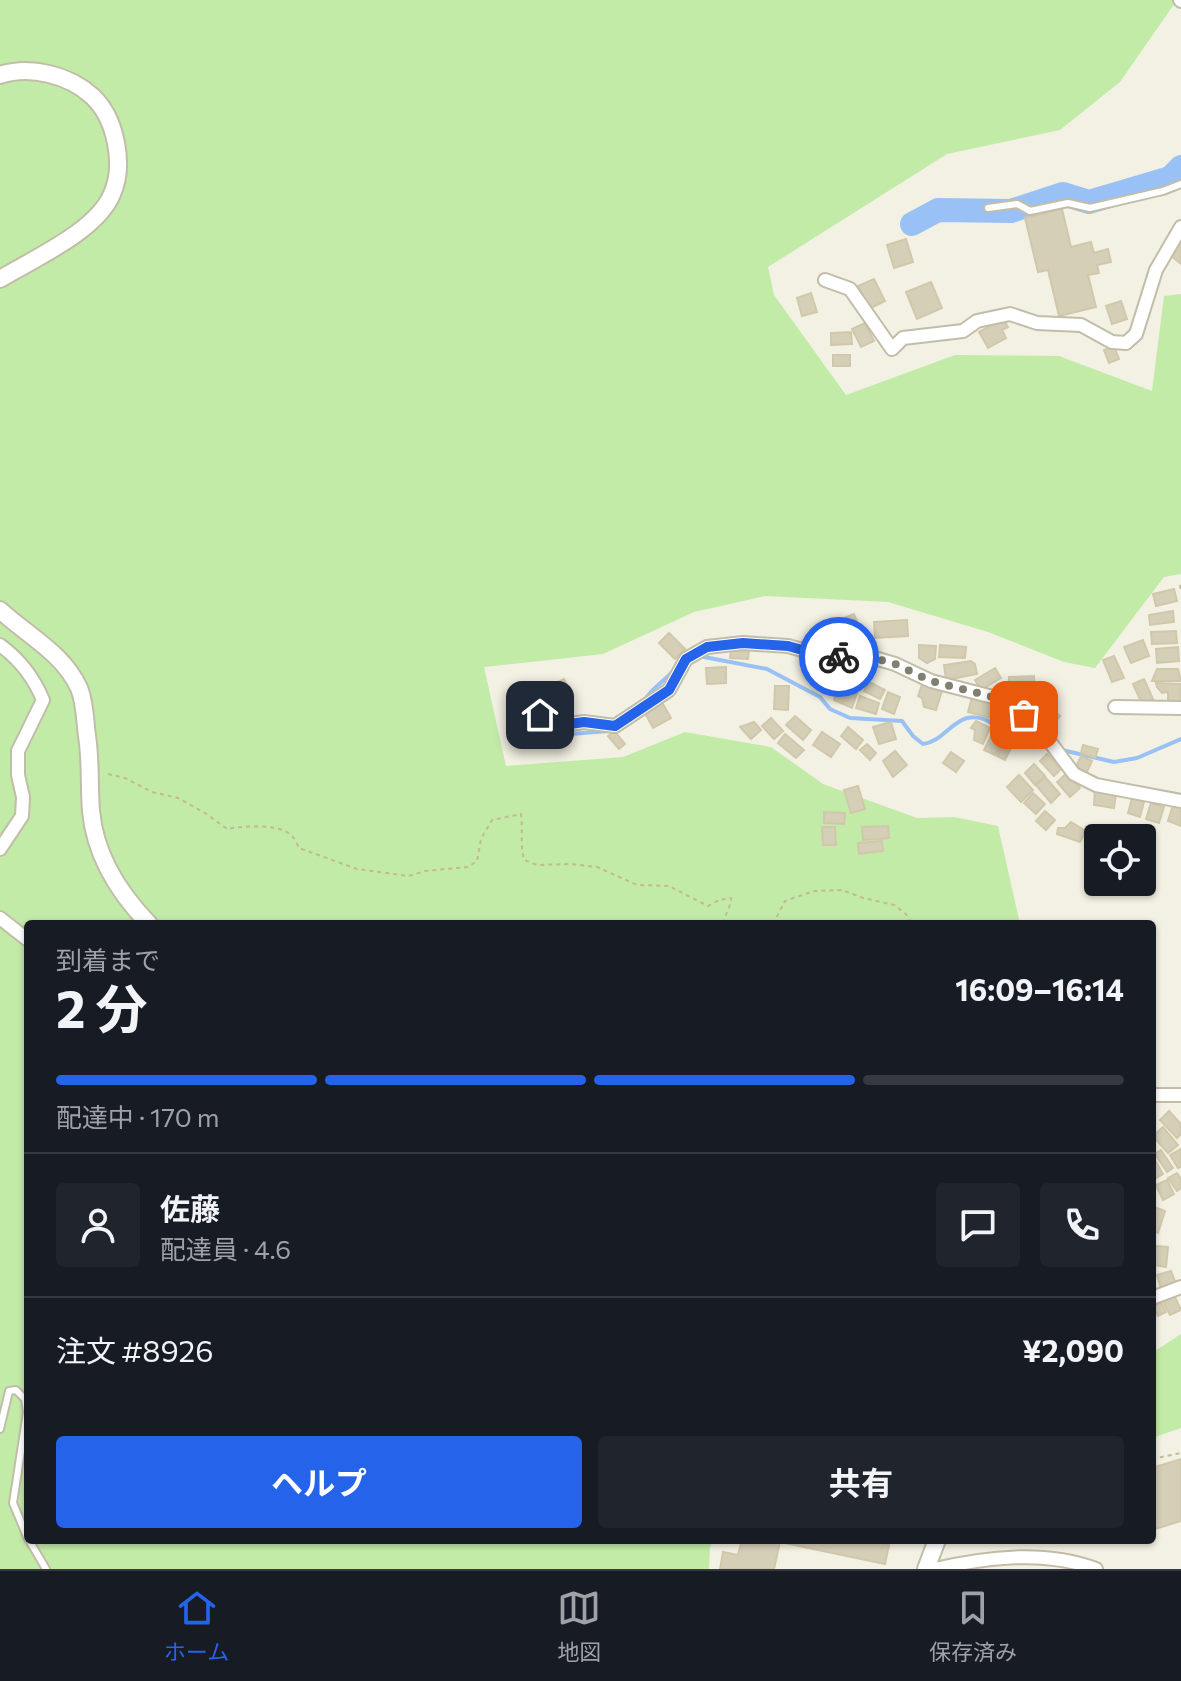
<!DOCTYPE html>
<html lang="ja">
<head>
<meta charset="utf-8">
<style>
	:root { --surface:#171b24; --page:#20242c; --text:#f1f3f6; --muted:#9ea1a6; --line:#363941; --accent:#2563eb }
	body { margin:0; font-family:Commissioner,"Noto Sans JP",sans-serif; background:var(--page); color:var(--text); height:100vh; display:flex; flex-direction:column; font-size:30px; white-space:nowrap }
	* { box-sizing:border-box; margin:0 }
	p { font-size:26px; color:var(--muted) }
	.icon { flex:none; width:44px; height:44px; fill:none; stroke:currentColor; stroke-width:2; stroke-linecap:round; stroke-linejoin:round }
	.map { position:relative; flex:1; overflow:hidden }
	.sheet { position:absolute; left:24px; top:920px; width:1132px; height:624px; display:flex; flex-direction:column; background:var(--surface); border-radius:8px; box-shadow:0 2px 6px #0004 }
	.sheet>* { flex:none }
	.fabs { position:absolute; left:1084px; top:824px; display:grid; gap:16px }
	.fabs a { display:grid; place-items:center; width:72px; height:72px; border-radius:8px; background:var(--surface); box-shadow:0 2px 6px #0004; font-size:40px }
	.pin { position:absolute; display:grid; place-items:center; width:68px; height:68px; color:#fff; margin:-34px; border-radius:16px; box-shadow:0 4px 12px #0006 }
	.courier { position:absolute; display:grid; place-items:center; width:80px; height:80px; margin:-40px; border:6px solid #2563eb; border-radius:50%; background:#fff; color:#222; box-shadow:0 2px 10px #0007 }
	.overview em { font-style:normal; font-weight:700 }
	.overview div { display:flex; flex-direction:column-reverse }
	.overview { display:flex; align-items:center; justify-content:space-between; height:136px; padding:0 32px }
	h1 { font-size:52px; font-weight:700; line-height:60px }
	.bar { display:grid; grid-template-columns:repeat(4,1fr); gap:12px 8px; align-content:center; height:96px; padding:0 32px }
	.bar i { height:10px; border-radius:6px; background:var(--line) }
	.bar .selected { background:var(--accent) }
	.bar p { grid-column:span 4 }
	.line { display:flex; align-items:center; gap:20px; padding:0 32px; border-top:2px solid var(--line) }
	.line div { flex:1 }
	.round { display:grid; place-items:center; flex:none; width:84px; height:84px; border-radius:8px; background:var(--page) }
	.action { display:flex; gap:16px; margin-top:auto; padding:16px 32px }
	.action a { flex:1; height:92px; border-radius:8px; background:var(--accent); color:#fff; font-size:32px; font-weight:700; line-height:92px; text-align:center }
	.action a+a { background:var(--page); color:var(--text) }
	.tabs { display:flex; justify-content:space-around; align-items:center; height:112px; border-top:2px solid var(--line); background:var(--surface); font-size:22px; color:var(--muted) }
	.tabs a { display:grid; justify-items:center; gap:4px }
	.tabs .selected { color:var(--accent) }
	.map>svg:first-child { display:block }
</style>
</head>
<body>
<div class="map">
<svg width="1181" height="1569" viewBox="0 0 1181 1569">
	<rect width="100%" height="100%" fill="#f3f1e3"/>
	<path fill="#c2eba8" d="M0 0H1177L1120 82 1060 130 947 154 768 267 774 295 846 395 955 355 1059 356 1152 391 1164 296 1181 294V574L1164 577 1095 668 1064 662 988 632 888 602 765 596 694 612 603 654 484 667 506 766 623 757 685 732 771 747 823 784 917 818 954 817 998 826 1020 924H28V1540H713L710 1547 709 1569H0Z
		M1181 1334V1428L1152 1438V1353Z"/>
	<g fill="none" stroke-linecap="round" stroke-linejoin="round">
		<path stroke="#9ac1f6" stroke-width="4" d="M699 656 767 669 820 697 830 709 850 718 902 721 913 736 923 744C941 742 950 723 967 718 988 713 1001 733 1018 739 1028 743 1039 744 1050 747
			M645 700C650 689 666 680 674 670
			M532 737 609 731
			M1062 750 1114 762 1137 758 1181 739"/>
		<path stroke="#9ac1f6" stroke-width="24" d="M912 224 938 210 1011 211 1063 194 1089 202 1170 178 1181 167"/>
	</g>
	<path fill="#d5cfb8" stroke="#d1c8ab" stroke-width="2" d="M1062 209 1071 247 1091 242 1094 253 1108 249 1111 262 1097 265 1099 273 1088 275 1096 307 1059 316 1048 270 1038 272 1025 218Z
		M906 239 913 262 894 268 887 245Z
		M1178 243 1181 246V264L1169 254Z
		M874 279 885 301 869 309 858 286Z
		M931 282 942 308 917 319 906 292Z
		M811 293 817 312 802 316 797 298Z
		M1121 301 1127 319 1112 324 1106 306Z
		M1003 319 1008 327 1002 330 1006 338 988 348 979 332Z
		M865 323 874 341 861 347 852 329Z
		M851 332 852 344 831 345V333Z
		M1114 346 1119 359 1109 363 1104 350Z
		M833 355H850V366H833Z
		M1174 589 1177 601 1156 606 1153 594Z
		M1173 611 1174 622 1150 625 1149 615Z
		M854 614 858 624 844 630 839 620Z
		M907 620 908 636 875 638 874 622Z
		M860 629 867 642 851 650 844 638Z
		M1176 631 1177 643 1152 644 1151 632Z
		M669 633 685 649 675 659 659 643Z
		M1143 640 1149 656 1131 663 1124 647Z
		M919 645 936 646 935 659 927 663 919 658Z
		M940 645 966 647 965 658 939 657Z
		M1178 647 1179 661 1157 663 1156 649Z
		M731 650H749L748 659 730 658Z
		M860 656 872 662 861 686 849 680Z
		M1114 656 1124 678 1112 682 1103 660Z
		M971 661 975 664 977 674 946 680 944 665Z
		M726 667V683L707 684 706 668Z
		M995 668 1001 678 981 690 975 680Z
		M1157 669H1178L1181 681H1152Z
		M1034 676 1035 690 1009 691V677Z
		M564 679 570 692 537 707 531 694Z
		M1144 679 1153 699 1142 704 1133 684Z
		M869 682 885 690 880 699 864 691Z
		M923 682 942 691 936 710 924 707 922 698 918 696Z
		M1156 683 1181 684 1180 703H1168V692L1162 693 1157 687Z
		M775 686H789L788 710 774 709Z
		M844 688 857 693 852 708 834 700 836 693 843 695Z
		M888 692 900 697 894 714 882 709Z
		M860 696 879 703 876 714 856 708Z
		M972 697 995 703 991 718 968 712Z
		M1043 701 1049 707 1038 718 1032 713Z
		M663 704 671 718 653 728 645 713Z
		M1005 709 1019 717 1011 731 998 722Z
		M1051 709 1060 716 1050 728 1041 720Z
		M795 716 811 730 803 740 786 725Z
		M771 718 783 731 774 739 762 726Z
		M976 721 990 728 983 744 974 740 975 730 971 728Z
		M754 722 761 730 751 739 740 727Z
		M891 722 896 739 879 744 873 727Z
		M1024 722 1041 736 1039 741 1017 733Z
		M848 727 863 740 856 749 841 736Z
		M994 730 1005 736 995 755 984 750Z
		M614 731 625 744 619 749 608 736Z
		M822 732 840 744 831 757 813 745Z
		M785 734 804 750 796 758 778 743Z
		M1005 740 1013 744 1005 760 997 756Z
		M867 744 876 753 870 760 860 750Z
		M1083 745 1098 749 1095 758 1081 753Z
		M895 751 907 765 893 777 883 761Z
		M951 752 964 761 956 772 943 763Z
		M1047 754 1061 769 1054 776 1040 761Z
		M1081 756 1092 761 1087 772 1076 767Z
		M1034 764 1045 776 1035 785 1025 773Z
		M1067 773 1080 788 1070 797 1057 782Z
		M1019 775 1033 790 1021 802 1007 787Z
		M1045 777 1060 794 1051 803 1036 785Z
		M858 786 865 809 851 813 844 790Z
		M1095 789 1116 793 1114 808 1094 805Z
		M1033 793 1045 804 1036 814 1024 803Z
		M1132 798 1144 802 1140 817 1128 813Z
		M1151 803 1164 807 1159 823 1146 819Z
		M1173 805 1181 808V826L1168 821Z
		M1045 811 1055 820 1046 830 1036 821Z
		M824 812 845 813 844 824 824 823Z
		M1071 822 1086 831 1080 842 1057 834 1058 828H1065Z
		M888 826 889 838 863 840 862 827Z
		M822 827H835L836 845H823Z
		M882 841 883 851 859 854 858 843Z
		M1169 1111 1181 1124V1134L1177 1138 1160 1120Z
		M1163 1127 1178 1145 1168 1153 1153 1136Z
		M1181 1149V1167L1178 1168 1170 1155Z
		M1161 1150 1173 1168 1167 1172 1155 1154Z
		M1156 1162 1163 1174 1152 1180V1164Z
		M1177 1173 1181 1179V1188L1177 1191 1168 1178Z
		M1167 1180 1174 1194 1163 1200 1156 1185Z
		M1152 1206 1165 1211 1158 1233 1152 1231Z
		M1156 1246 1168 1247 1166 1267 1154 1265Z
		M1171 1271 1176 1284 1161 1289 1157 1275Z
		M1174 1295 1181 1310 1170 1315 1163 1301Z
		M1161 1302 1166 1312 1158 1316 1153 1306Z
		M1181 1459V1521L1152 1530V1468Z
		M742 1540H867L889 1545 885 1564 780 1542 774 1569H720L723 1552 738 1555Z"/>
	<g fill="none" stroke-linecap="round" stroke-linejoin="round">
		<g stroke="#c2bda8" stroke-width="10">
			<path id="service" d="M988 208 1017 204 1030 211 1068 203 1090 208 1163 191 1181 184
				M0 1429 9 1391 16 1390 25 1399 27 1412 13 1503 28 1539
				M29 1540 46 1569"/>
		</g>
		<g stroke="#c2bda8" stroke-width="16">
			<path id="minor" d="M1180 0 1181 1
				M825 280 850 289 892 349 903 338 963 331 977 321 1010 314 1037 323 1081 325 1112 342 1126 343 1136 334 1156 270 1181 227
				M0 645C19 659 34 678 43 700L18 751V775L23 797 22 816 0 849
				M1115 707 1181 708
				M540 715 542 728 584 722 615 726 669 690 686 659 707 647 743 643 788 646 824 656 878 659 895 664 931 681 993 697 1010 705 1038 726 1074 774 1096 785 1181 801
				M0 918 28 940
				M1152 1095H1181
				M1152 1298 1181 1287
				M935 1569C987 1557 1045 1550 1096 1569"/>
		</g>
		<g stroke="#c2bda8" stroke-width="20">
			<path id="tertiary" d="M0 75C30 65 69 75 92 96 116 118 125 165 112 194 97 231 33 259 0 279
				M0 610C27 635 63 653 79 688 85 702 85 721 87 736 91 761 89 786 91 811 95 855 119 893 149 924
				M926 1569 937 1540"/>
		</g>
		<path stroke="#c2b995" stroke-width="2" stroke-dasharray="4 4" stroke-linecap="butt" d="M1180 585 1181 591
			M108 774 125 778 152 792 178 798 205 813 227 829C242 826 280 823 292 836 295 839 297 844 299 848L357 869 409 876 425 871 468 867 477 861 481 839 492 820 521 814C523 830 520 844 524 860L537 865 571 864 597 867 637 885 669 886 708 906 719 900 731 898C731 908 724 914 724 924
			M773 924 785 901 814 891 842 890 863 898 894 905 906 914 912 924
			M1152 1459 1181 1453"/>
		<use href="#service" stroke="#fff" stroke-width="6"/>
		<use href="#minor" stroke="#fff" stroke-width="12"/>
		<use href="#tertiary" stroke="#fff" stroke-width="16"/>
	</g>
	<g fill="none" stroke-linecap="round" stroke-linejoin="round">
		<path stroke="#827f71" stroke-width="8" stroke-dasharray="0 14.4" d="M839 657 878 659 895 664 931 681 993 697 1024 715"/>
		<path stroke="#2563eb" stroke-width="10" d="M540 715 542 728 584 722 615 726 669 690 686 659 707 647 743 643 788 646 824 656 839 657"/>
	</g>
</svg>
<div class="fabs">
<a><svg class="icon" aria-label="locate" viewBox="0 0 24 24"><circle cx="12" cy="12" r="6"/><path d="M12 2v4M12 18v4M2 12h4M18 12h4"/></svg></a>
</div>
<div class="pin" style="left:1024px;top:715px;background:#ea580c"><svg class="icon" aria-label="bag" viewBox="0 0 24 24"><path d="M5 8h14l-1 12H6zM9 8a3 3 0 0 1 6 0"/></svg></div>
<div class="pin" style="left:540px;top:715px;background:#1f2937"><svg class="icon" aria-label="home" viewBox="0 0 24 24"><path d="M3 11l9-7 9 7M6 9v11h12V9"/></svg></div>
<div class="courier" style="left:839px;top:657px"><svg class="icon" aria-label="bike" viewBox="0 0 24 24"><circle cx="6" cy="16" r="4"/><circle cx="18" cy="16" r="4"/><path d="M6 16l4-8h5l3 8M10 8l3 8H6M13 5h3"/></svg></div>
<section class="sheet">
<div class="overview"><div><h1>2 分</h1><p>到着まで</p></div><em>16:09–16:14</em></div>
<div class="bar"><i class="selected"></i><i class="selected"></i><i class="selected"></i><i></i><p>配達中 · 170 m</p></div>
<div class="line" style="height:144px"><a class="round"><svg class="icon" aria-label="person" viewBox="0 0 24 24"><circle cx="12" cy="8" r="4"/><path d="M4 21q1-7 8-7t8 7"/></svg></a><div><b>佐藤</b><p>配達員 · 4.6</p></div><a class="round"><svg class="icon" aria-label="chat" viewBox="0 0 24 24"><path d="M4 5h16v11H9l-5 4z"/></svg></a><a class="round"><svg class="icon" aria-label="phone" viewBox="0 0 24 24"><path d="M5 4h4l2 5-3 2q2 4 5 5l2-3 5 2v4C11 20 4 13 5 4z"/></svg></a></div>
<div class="line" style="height:104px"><div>注文 #8926</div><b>¥2,090</b></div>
<div class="action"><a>ヘルプ</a><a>共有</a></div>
</section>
</div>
<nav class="tabs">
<a class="selected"><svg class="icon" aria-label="home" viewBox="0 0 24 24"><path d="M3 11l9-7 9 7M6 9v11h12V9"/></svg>ホーム</a>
<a><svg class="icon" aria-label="map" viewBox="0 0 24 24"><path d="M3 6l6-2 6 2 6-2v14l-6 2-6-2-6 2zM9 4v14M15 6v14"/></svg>地図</a>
<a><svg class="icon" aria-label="saved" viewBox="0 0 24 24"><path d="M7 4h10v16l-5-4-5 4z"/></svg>保存済み</a>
</nav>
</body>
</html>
